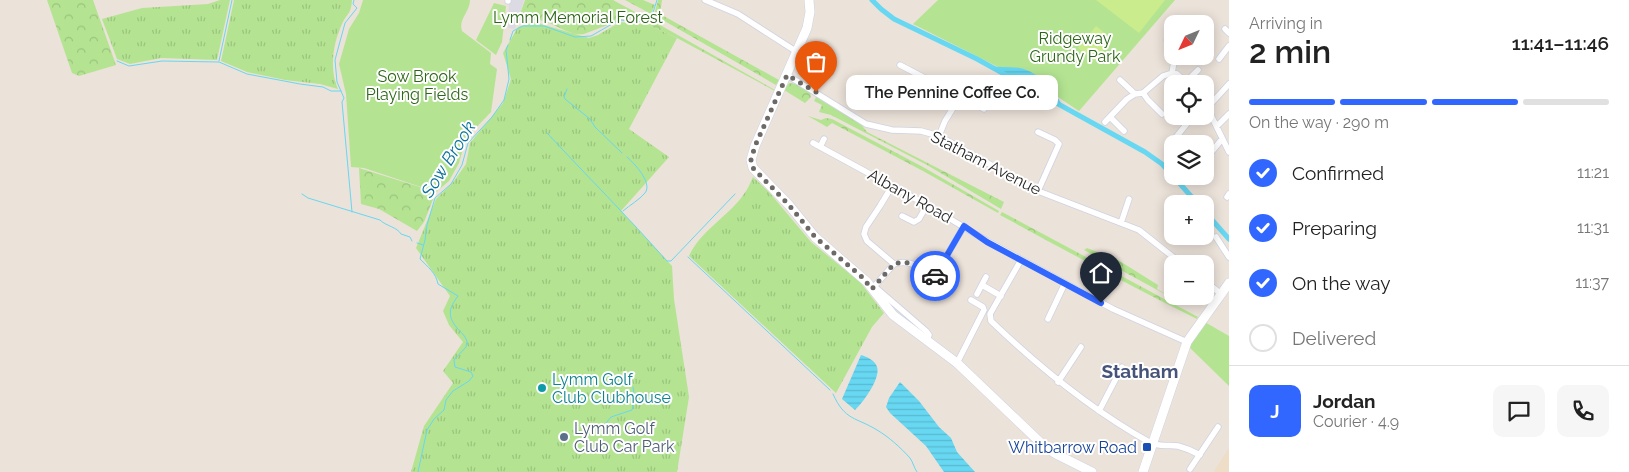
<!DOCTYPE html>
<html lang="en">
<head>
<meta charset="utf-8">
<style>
	:root { --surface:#fff; --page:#f6f6f6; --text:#222; --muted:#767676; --line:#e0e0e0; --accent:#3267ff }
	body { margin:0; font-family:Raleway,sans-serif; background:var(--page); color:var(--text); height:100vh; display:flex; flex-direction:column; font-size:19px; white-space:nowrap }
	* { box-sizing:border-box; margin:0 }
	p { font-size:16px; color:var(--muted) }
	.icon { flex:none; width:28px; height:28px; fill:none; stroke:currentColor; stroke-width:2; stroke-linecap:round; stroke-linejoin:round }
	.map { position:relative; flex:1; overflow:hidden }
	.drawer { display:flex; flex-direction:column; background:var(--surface); width:400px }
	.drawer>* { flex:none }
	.needle { width:32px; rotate:227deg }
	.buttons { position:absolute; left:1164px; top:15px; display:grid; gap:10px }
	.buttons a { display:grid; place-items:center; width:50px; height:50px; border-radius:10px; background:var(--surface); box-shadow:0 2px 12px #0003; font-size:25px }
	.pin { position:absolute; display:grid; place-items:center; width:42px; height:42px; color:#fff; margin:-51px -21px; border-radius:50% 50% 50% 0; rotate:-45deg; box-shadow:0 0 5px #0007 }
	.pin .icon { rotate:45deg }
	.courier { position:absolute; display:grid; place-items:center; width:50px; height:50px; margin:-25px; border:4px solid #3267ff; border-radius:50%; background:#fff; color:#222; box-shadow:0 1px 6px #0007 }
	.bubble { position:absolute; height:35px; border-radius:10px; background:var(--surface); box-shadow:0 2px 12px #0003; font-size:16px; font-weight:600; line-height:35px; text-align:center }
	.overview em { font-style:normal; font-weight:600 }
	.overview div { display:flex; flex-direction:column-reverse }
	.overview { display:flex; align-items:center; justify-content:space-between; height:85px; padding:0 20px }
	h1 { font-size:32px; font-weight:600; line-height:38px }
	.bar { display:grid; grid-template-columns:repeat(4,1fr); gap:8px 5px; align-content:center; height:60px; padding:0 20px }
	.bar i { height:6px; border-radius:4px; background:var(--line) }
	.bar .on { background:var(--accent) }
	.bar p { grid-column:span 4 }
	.line { display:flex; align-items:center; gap:12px; padding:0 20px; border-top:1px solid var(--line) }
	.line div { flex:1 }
	.round { display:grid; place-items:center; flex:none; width:52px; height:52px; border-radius:10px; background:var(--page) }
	ol { padding:0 20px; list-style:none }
	li { display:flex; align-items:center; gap:15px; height:55px }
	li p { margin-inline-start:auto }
	li .icon { padding:5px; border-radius:50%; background:var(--accent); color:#fff; stroke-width:4 }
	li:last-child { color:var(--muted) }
	li i { width:28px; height:28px; border:2px solid var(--line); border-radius:50% }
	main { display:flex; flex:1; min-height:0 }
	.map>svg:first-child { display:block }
</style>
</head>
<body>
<main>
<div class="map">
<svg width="1229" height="472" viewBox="0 0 1229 472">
	<defs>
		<pattern id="grass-tufts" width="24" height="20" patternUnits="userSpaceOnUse" patternTransform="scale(1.25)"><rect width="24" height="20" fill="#b4e492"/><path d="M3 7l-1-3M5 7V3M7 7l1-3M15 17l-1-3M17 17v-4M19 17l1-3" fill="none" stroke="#9bc47e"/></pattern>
		<pattern id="forest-crowns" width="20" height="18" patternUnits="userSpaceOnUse" patternTransform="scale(1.25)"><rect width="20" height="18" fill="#b4e492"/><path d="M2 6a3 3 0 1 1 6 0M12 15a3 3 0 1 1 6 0" fill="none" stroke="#9bc47e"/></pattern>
		<pattern id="water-rules" width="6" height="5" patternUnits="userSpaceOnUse" patternTransform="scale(1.25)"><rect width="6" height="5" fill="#67d7f2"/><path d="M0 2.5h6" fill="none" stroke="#59b9d0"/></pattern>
	</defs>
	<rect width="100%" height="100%" fill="#ebe2d9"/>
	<path fill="#dcdae3" d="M509 0H524L515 29 508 28Z"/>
	<path fill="#eedec7" d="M1229 448V472H1215L1214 471Z"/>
	<path fill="url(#grass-tufts)" d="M220 0H230L217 60 161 58 130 64 117 59 102 19 142 8 208 4Z
		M234 0H352C351 15 347 13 342 24 333 43 329 70 338 89L320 84 285 80 247 72 221 61Z
		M534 22 589 38 598 35 620 22 648 25 677 38 629 129 669 157 621 211 672 266 674 299 689 397 677 472H411L424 426 453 383 443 371 463 342 449 325 443 311 450 296 416 248 436 199 454 181 466 164 470 143 503 103 511 79 503 53 518 27Z
		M753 177 769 192 811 242 860 282 884 313 872 327 836 393 689 256C701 230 728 217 744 194 748 189 750 183 753 177Z"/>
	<path fill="url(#forest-crowns)" d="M47 0H93L116 65 79 76 72 73Z
		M525 0H613L648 19 642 21 628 17 584 34C570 36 559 26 546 22 537 18 528 21 518 20Z
		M625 0H643L655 5 651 14Z
		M658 0H662L660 14 779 80 776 85 654 15Z
		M653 21 775 90V91L677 38 648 25Z
		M789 83 796 84 810 92 811 97 805 103 784 90Z
		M816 97 860 123 867 132 1004 202 1001 209 927 165 831 115 819 112 822 105 814 101Z
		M808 116 821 120 826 118 832 119 923 167 999 211 998 213 923 171 832 123 827 127Z
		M359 168 436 192 424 222 417 231 379 209 361 204Z
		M1002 212 1198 317 1197 319C1130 286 1065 250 1000 215Z
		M1087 248 1118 260 1158 285 1157 289 1183 304 1084 250Z"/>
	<path fill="#b4e492" d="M363 0H470C470 12 458 19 462 31L491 53 490 64 497 69 491 112 466 138 459 163 449 181 436 192 364 168 351 167 346 94 339 64 349 29 359 13Z
		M938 0H1175L1079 111 1058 97 1041 78 1024 69 1000 68 913 24Z
		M494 3 506 6 502 42 496 55 476 40Z
		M1203 321 1229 336V386L1188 346Z"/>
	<path fill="#cbec8d" d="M1096 0H1165L1139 33Z
		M1096 26 1112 39 1095 61 1078 48Z"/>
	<path fill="url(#water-rules)" d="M988 66C1000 68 1013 66 1024 69 1042 75 1055 91 1063 107Z
		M861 355C867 357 875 360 877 367 881 378 863 403 855 410L842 399Z
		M900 382 919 401 939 427 951 438 957 452 975 472H944L926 446 890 413 886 407 889 398Z"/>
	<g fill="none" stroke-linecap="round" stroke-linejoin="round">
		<path stroke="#67d7f2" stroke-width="1" d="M510 40 513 31 523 26H544L575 37 591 36 619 20 650 22 657 0
			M117 61 129 66 162 61 219 62 247 74 300 84 323 87 331 91H341
			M219 61 232 0
			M567 89 564 97 565 99 590 119 595 127 622 153
			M547 133C587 176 628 217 667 261H671L735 194
			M302 194 308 198 380 220C386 226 397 227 401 234L410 237 412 241
			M623 211C630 205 639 200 645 193 653 183 634 163 627 157
			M352 212 342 102 344 98 337 82 335 60 345 23 357 8 353 4 354 0
			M417 243 423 245
			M688 257 830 390
			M833 394C845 421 856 417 877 430 889 437 901 448 910 458 913 462 914 468 917 472
			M606 423 611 417 632 410 635 399 633 387
			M418 472 427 430 434 419 444 410 446 400 453 391 469 381 473 376 471 372 455 367 454 360 466 347 467 341C465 335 461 333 457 328 447 316 449 308 458 296L438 284C436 273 428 267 420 259L425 240 427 225 435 198 451 184 462 165 468 143 492 117 504 100 509 79 506 50 508 45"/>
		<path stroke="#67d7f2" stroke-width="5" d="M872 0 881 9 894 19 977 59 1145 152 1162 164 1172 175
			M1173 176 1198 204
			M1205 212 1229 239"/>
		<g stroke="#ced3e2" stroke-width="7">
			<path id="street" d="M705 0 738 14 797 52
				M508 1V0
				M1225 29 1229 33
				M1167 40 1172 45
				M1219 59 1229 46
				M900 65 984 109
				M1172 73 1177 74 1188 84
				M1172 73 1175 56
				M787 75 866 124 892 130 921 131 939 136 1038 191 1139 230 1182 264
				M1120 80 1135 94
				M1186 82 1198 70
				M1143 93 1148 100 1162 114
				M1205 103 1229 152
				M1207 108 1229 84
				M1110 117 1124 131
				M1105 122 1127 99 1135 94 1143 93 1163 76 1172 73
				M1217 126 1229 114
				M939 136 945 121 960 97
				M1173 141 1193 116
				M813 143 927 205 987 241 1113 309 1187 342
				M820 147 824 139
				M1205 160 1222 139
				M1205 170 1210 174
				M892 186 880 206 866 227 864 234 867 241 894 264
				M1038 191 1059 144 1055 140 1038 132
				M1227 197 1229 194
				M902 216 914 222 919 219 927 205
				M1121 223 1129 199
				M1216 237 1229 257
				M1021 260 990 314 991 321C1040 368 1090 409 1149 442 1161 448 1167 444 1178 446 1186 448 1193 451 1200 455
				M1205 281 1221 294
				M982 285 1001 296
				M875 287 926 331 929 335 927 340
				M872 289 894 264C910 259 921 268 935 276L964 226
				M977 294 986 277
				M1048 319 1065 283
				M957 363 984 310 983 307 971 300
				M1058 382 1081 347
				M1099 411 1122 367
				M1190 469 1218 427"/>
		</g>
		<g stroke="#ced3e2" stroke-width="10">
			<path id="secondary" d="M809 0 810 12 807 28 755 146 751 160 753 168 789 205 815 237 867 282 893 315 957 363 1044 446 1056 454 1092 472
				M1143 472 1187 342 1229 283"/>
		</g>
		<use href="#street" stroke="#fff" stroke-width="5.5"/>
		<use href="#secondary" stroke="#fff" stroke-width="9"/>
	</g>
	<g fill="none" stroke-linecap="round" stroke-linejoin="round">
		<path stroke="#6c6966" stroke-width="5" stroke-dasharray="0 9" d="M816 92 787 75 755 146 751 160 753 168 789 205 815 237 862 277 872 289 894 264C910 259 922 268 935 276"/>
		<path stroke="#3267ff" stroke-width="6" d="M935 276 964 226 987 242 1101 303"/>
	</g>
	<circle fill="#0f9aa8" stroke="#fff" stroke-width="2" cx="542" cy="388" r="5"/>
	<circle fill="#5c6f8a" stroke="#fff" stroke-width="2" cx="564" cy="437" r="5"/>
	<rect fill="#1a4fb4" stroke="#fff" stroke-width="2" x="1142" y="442" width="10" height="10" rx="2.5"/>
	<g text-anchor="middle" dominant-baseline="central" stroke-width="4" stroke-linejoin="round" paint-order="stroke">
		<g font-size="16" fill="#2d6617" stroke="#fff">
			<text x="578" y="17">Lymm Memorial Forest</text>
			<text x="1075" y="38">Ridgeway<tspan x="1075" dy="18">Grundy Park</tspan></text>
			<text x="417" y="76">Sow Brook<tspan x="417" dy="18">Playing Fields</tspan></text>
		</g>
		<g font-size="16" fill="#282828" stroke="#fff">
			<text transform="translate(986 163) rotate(27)">Statham Avenue</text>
			<text transform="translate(910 196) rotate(29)">Albany Road</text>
		</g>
		<g font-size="16" fill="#0d838f" stroke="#fff" text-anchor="start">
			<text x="552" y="379">Lymm Golf<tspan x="552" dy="18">Club Clubhouse</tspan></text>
		</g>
		<g font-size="16" fill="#4e5e75" stroke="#fff" text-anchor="start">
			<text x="574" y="428">Lymm Golf<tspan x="574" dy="18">Club Car Park</tspan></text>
		</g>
		<g font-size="16" fill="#164399" stroke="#fff" text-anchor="end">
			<text x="1137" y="447">Whitbarrow Road</text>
		</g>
		<g font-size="18" font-style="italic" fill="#09739b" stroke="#fff">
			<text transform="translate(448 159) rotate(-58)">Sow Brook</text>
		</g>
		<g font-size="19" font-weight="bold" fill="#47547a" stroke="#fff">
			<text x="1140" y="371">Statham</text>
		</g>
	</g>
</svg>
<div class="buttons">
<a><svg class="needle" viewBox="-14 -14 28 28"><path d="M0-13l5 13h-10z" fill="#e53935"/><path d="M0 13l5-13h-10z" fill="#767676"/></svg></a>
<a><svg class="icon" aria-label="locate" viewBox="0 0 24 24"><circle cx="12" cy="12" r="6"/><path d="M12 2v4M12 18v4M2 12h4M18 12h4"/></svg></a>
<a><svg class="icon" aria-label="layers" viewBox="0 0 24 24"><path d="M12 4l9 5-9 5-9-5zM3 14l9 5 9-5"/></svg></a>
<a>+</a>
<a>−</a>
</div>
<div class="pin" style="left:816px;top:92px;background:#ea580c"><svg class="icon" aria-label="bag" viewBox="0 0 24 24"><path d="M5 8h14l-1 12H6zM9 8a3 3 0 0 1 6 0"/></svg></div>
<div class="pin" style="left:1101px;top:303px;background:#1f2937"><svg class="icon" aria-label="home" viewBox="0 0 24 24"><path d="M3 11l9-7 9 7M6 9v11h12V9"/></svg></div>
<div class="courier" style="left:935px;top:276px"><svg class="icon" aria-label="car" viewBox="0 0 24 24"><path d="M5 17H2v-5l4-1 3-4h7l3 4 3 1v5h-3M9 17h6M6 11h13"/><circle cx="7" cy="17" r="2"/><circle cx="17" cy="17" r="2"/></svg></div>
<div class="bubble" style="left:846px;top:75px;width:212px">The Pennine Coffee Co.</div>
</div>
<section class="drawer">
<div class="overview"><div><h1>2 min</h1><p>Arriving in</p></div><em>11:41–11:46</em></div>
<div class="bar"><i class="on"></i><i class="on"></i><i class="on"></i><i></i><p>On the way · 290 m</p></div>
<ol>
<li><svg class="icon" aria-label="check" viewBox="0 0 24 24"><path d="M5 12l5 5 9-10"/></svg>Confirmed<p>11:21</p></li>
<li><svg class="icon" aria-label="check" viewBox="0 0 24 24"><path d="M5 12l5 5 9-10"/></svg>Preparing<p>11:31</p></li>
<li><svg class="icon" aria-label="check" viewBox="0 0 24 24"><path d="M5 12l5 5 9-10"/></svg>On the way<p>11:37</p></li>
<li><i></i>Delivered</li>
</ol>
<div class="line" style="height:90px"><b class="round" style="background:var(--accent);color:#fff">J</b><div><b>Jordan</b><p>Courier · 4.9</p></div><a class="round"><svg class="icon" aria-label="chat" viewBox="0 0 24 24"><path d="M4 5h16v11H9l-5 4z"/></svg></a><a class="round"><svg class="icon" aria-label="phone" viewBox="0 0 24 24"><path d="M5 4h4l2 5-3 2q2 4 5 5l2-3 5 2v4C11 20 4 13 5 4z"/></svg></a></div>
</section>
</main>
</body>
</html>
